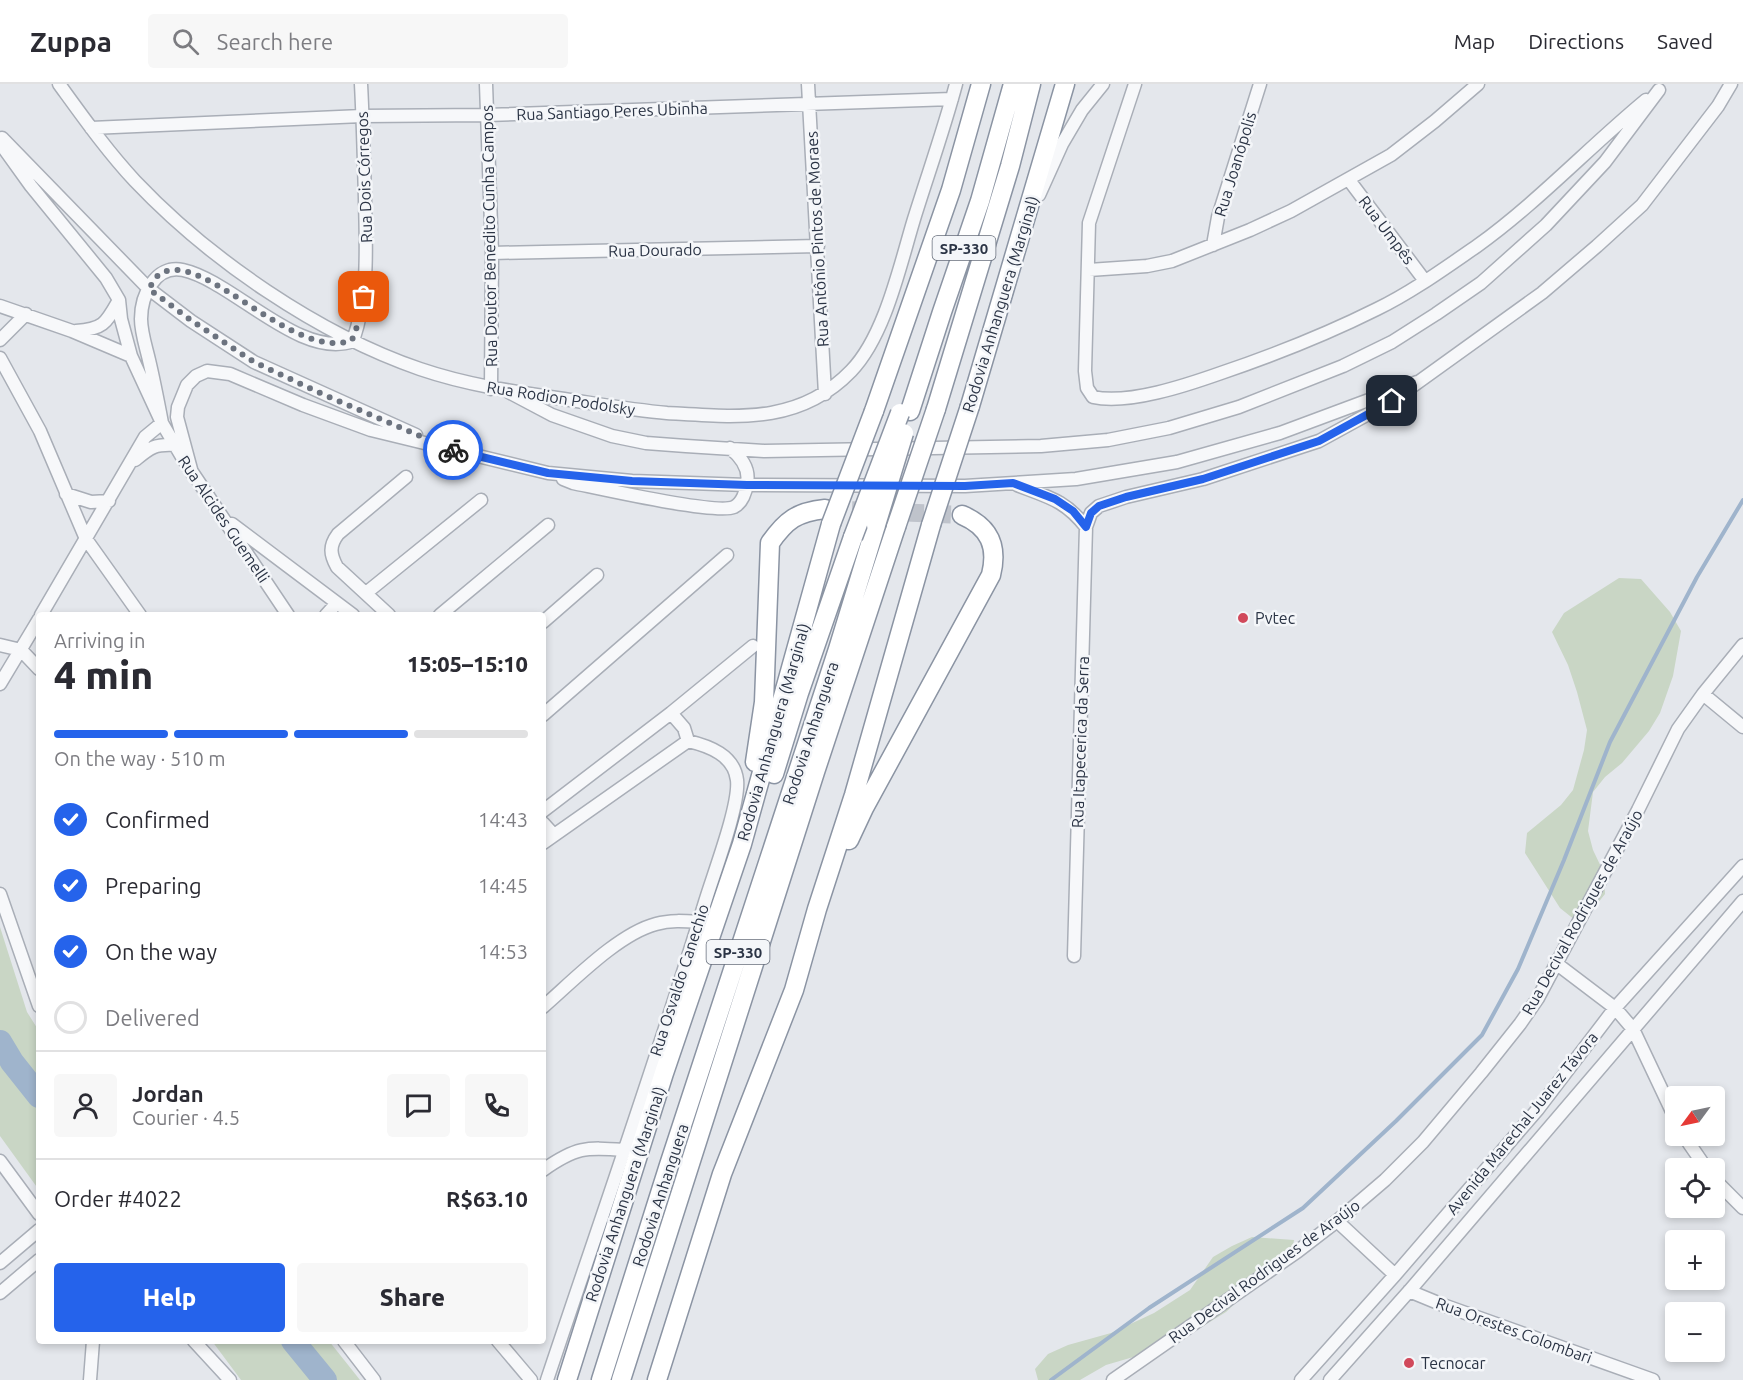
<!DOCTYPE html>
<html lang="en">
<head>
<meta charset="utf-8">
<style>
	:root { --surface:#fff; --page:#f7f7f7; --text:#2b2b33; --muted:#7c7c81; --line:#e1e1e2; --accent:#2563eb }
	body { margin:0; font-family:Ubuntu,sans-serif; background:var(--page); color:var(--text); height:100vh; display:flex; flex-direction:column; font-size:22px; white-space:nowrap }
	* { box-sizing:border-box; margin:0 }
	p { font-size:20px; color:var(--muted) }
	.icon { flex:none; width:33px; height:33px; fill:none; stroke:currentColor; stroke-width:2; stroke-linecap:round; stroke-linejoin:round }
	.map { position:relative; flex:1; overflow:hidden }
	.sheet { position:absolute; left:36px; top:528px; width:510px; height:732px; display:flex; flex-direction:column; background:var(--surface); border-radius:6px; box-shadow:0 3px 9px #0003 }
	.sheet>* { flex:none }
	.needle { width:39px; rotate:237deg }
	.buttons { position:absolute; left:1665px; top:1002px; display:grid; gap:12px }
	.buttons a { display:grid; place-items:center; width:60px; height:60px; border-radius:6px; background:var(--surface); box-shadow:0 3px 9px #0003; font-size:30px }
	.pin { position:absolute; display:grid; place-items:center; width:51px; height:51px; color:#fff; margin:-26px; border-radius:12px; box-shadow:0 3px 9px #0006 }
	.courier { position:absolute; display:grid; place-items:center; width:60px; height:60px; margin:-30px; border:4px solid #2563eb; border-radius:50%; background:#fff; color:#222; box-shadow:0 2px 8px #0007 }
	.head em { font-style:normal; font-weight:800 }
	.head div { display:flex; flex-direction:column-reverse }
	.head { display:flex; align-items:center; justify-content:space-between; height:102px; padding:0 18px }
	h1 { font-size:39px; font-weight:800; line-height:45px }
	.bar { display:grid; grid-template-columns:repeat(4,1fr); gap:9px 6px; align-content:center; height:72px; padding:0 18px }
	.bar i { height:8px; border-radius:4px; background:var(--line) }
	.bar .selected { background:var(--accent) }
	.bar p { grid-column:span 4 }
	.line { display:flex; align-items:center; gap:15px; padding:0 18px; border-top:2px solid var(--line) }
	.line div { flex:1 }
	.round { display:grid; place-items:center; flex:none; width:63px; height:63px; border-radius:6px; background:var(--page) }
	ol { padding:0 18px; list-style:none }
	li { display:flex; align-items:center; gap:18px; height:66px }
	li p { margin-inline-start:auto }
	li .icon { padding:6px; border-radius:50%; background:var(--accent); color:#fff; stroke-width:4 }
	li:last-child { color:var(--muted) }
	li i { width:33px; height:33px; border:3px solid var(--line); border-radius:50% }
	.action { display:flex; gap:12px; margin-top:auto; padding:12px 18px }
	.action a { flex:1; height:69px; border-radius:6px; background:var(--accent); color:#fff; font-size:24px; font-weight:800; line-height:69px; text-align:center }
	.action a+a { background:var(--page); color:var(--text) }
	header { display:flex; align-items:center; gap:36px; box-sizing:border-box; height:84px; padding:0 30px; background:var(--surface); border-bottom:2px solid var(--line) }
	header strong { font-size:28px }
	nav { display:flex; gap:33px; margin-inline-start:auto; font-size:21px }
	.search { width:420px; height:54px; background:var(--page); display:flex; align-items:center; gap:15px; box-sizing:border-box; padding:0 21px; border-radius:6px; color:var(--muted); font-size:22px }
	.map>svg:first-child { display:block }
</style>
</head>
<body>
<header>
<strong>Zuppa</strong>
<div class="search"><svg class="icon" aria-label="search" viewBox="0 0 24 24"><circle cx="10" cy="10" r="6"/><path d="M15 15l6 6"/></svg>Search here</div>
<nav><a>Map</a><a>Directions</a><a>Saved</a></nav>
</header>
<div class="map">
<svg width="1743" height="1296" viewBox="0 0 1743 1296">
	<rect width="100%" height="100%" fill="#e4e7ec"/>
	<path fill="#c9d6c5" d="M1619 494 1641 495 1670 528 1681 547 1673 592 1660 629 1649 647 1622 679 1605 693 1593 708 1588 747 1593 766 1604 789 1605 810 1593 825 1575 836 1560 824 1525 769 1527 749 1561 721 1573 706 1584 666 1587 646 1577 608 1568 581 1552 548 1564 529Z
		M0 843 27 928 39 947V1106L0 1052Z
		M1252 1153 1294 1156 1291 1175 1255 1198 1242 1213 1226 1228 1171 1262 1106 1281 1080 1296H1038L1035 1285 1048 1270 1068 1261 1111 1249 1154 1229 1190 1206 1213 1173 1232 1162Z
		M212 1257H329L360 1296H241Z"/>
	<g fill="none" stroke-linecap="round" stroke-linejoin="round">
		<path stroke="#9fb4cc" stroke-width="4" d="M1051 1296 1149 1224 1303 1124 1396 1037 1482 951 1518 885 1564 776 1610 658 1697 493 1743 416"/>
		<path stroke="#9fb4cc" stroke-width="24" d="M0 958 12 978 39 1012
			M293 1257 325 1296"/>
		<path stroke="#bfc3cb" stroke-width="18" stroke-dasharray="18 9" stroke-linecap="butt" d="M825 425 962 431"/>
		<g stroke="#a9aeb7" stroke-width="15">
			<path id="minor" d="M59 0C83 33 107 67 135 97 209 175 318 250 420 285 467 301 515 308 564 315 598 320 633 326 667 329 736 333 799 341 851 287 885 252 900 181 914 135 928 90 944 45 956 0
				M486 0 492 169 491 305
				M808 0 825 310
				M1135 0 1089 139 1085 287 1087 304 1093 313C1128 321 1187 301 1221 289 1274 271 1327 250 1377 225 1412 208 1445 184 1477 162 1537 119 1589 63 1646 16
				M91 44 362 32 487 31 952 15
				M2 54 149 205 191 237 254 278 416 351
				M0 59 31 102 106 194 119 216 121 235 131 272 162 339 182 373 288 531
				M1349 96 1425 197
				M1039 111 1062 60 1082 26 1103 0
				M1213 161 1218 133 1260 0
				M492 169 818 162
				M1089 186 1147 182 1172 177 1250 146 1291 127 1391 71 1435 37 1478 0
				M0 222 72 247 131 272
				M76 247C104 245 106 239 119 216
				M0 256 26 230
				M0 274 40 347 86 455 140 531
				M505 306 552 331 612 352 646 359 686 362 764 367 1041 362 1108 356 1169 344 1239 323 1343 282 1392 258 1436 230 1481 199 1546 141 1605 78 1659 6
				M162 339C158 318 154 297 149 276 146 263 141 248 141 235 141 212 155 180 183 186 233 197 300 276 353 257 369 209 366 165 365 115 364 77 363 38 361 0
				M135 376C150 364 154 360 174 361
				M192 389 177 333 178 323 187 301 196 292 207 287 230 290 303 321 371 346 548 389 632 397 747 401 965 402 1076 395 1177 378 1280 349 1417 298
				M563 395 573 399C598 404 716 431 734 423 742 419 746 408 747 399 750 384 741 373 730 364
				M1017 401C1048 413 1065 416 1086 443
				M66 410 91 418 109 417
				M232 440 353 531
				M366 509 481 416
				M41 531 145 353 162 339
				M326 531 336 520
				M389 531 337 483C330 470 329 462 338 450L406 393
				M440 531 548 441
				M543 538 597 491
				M0 561 21 566 39 585
				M0 600 39 535
				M1703 610 1743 643
				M671 629 684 644 688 657
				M543 631 727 471
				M543 727 671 629 753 562
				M543 739 553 750
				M543 759 688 657
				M0 810 39 922
				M1074 872 1086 443 1091 429 1099 422 1126 413 1203 395 1319 357 1392 317 1542 209 1597 162 1642 121 1718 22 1731 0
				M1557 880 1615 924 1633 945 1676 1036
				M543 923C573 897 618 850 656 840 670 836 684 837 698 838
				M1684 1052 1706 1084
				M0 1077 39 1130
				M543 1086C576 1063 585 1063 624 1066
				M1714 1095 1743 1124
				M1337 1137 1395 1191
				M0 1179 39 1146
				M1409 1207 1443 1221 1653 1296
				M0 1209 39 1176
				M194 1257 230 1296
				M344 1257 374 1296
				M498 1257 531 1296
				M90 1296 93 1257
				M547 1296C600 1137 656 979 705 818 713 791 740 721 737 696 734 671 709 662 688 657
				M1113 1296 1298 1167 1337 1137 1385 1096 1423 1058 1481 989 1520 940 1538 914 1638 726 1678 645 1703 610 1743 561
				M1301 1296 1395 1191 1538 1025 1615 924 1743 782
				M1330 1296 1411 1205 1743 817"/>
		</g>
		<g stroke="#8b94a3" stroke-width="21">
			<path id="highway" d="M970 322 1065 0
				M936 325 1010 82 1031 0
				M874 327 951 106 981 0
				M910 327 942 228 980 117 1013 0
				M755 678 764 618 770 459C786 436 797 428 825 425
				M774 690 799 609 853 453
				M849 756 864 724 991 491C998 463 990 443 962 431
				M567 1296 664 989 742 760 831 440
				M601 1296 669 1081 838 565 876 441
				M621 1296 815 688 896 443
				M657 1296 722 1090 794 906 817 825 854 711 931 441"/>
		</g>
		<use href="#minor" stroke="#f7f8fa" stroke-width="12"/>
		<use href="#highway" stroke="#fff" stroke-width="18"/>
		<g stroke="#8b94a3" stroke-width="21" stroke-linecap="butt">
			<path id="highway-bridge" d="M831 440 874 327
				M876 441 904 349
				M931 441 970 322
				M896 443 936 325
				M853 453 900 329"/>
		</g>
		<use href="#highway-bridge" stroke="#fff" stroke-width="18"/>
	</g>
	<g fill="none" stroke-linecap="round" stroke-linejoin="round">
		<path stroke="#6c737f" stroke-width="6" stroke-dasharray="0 10.8" d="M364 213 361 232 352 256C293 279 202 163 160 190 155 193 152 200 149 205L192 237 254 278 320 309 453 366"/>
		<path stroke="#2563eb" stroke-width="8" d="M453 366 548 389 632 397 747 401 965 402 1013 399 1055 415 1073 427 1086 443 1091 429 1099 422 1126 413 1203 395 1319 357 1392 317"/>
	</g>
	<g fill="#d1495b" stroke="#f4f6f9" stroke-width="2">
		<circle cx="1243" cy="534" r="6"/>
		<circle cx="1409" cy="1279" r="6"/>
	</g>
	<g text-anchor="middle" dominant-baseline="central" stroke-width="5" stroke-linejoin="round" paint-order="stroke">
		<g fill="#f4f6f9" stroke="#676e7b" stroke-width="1.5">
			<rect x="932.5" y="152" width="63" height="24" rx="4.5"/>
			<rect x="706.5" y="856" width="63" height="24" rx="4.5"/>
		</g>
		<g font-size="15" font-weight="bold" fill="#2b3445">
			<text x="964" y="164">SP-330</text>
			<text x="738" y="868">SP-330</text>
		</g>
		<g font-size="16" fill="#2b3445" stroke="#f4f6f9">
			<text transform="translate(612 27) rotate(-2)">Rua Santiago Peres Ubinha</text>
			<text transform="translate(1235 80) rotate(-73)">Rua Joanópolis</text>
			<text transform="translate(364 93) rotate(-92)">Rua Dois Córregos</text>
			<text transform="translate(1387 146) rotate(53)">Rua Umpês</text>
			<text transform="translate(489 152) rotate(-91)">Rua Doutor Benedito Cunha Campos</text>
			<text transform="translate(817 155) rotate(-93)">Rua Antônio Pintos de Moraes</text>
			<text transform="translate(655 166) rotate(-1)">Rua Dourado</text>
			<text transform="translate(1000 220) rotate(-73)">Rodovia Anhanguera (Marginal)</text>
			<text transform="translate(561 314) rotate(9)">Rua Rodion Podolsky</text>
			<text transform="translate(224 435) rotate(56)">Rua Alcides Guemelli</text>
			<text transform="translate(773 648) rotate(-74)">Rodovia Anhanguera (Marginal)</text>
			<text transform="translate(810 649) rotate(-72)">Rodovia Anhanguera</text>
			<text transform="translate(1080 658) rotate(-88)">Rua Itapecerica da Serra</text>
			<text transform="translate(1582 828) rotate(-61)">Rua Decival Rodrigues de Araújo</text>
			<text transform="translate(679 896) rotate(-72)">Rua Osvaldo Canechio</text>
			<text transform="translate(1522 1039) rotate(-51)">Avenida Marechal Juarez Távora</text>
			<text transform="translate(625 1110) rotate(-72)">Rodovia Anhanguera (Marginal)</text>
			<text transform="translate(660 1111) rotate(-72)">Rodovia Anhanguera</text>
			<text transform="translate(1264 1187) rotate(-36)">Rua Decival Rodrigues de Araújo</text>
			<text transform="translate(1514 1246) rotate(20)">Rua Orestes Colombari</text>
		</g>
		<g font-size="16" fill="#2b3445" stroke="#f4f6f9" text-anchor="start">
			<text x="1255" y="534">Pvtec</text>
			<text x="1421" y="1279">Tecnocar</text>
		</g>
	</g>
</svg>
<div class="buttons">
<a><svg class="needle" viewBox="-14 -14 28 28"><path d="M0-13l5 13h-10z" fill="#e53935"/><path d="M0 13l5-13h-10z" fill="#7c7c81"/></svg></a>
<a><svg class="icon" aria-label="locate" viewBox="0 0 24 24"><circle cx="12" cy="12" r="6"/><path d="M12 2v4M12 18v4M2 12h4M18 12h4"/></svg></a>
<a>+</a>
<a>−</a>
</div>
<div class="pin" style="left:364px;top:213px;background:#ea580c"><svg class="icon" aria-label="bag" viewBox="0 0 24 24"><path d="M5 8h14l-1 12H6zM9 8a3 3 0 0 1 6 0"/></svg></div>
<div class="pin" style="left:1392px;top:317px;background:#1f2937"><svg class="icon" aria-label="home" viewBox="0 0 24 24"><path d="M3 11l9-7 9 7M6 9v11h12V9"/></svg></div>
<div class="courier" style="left:453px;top:366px"><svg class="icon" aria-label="bike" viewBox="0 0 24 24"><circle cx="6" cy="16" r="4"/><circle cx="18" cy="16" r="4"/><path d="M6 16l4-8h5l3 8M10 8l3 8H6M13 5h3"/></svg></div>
<section class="sheet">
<div class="head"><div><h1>4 min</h1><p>Arriving in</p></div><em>15:05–15:10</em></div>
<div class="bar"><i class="selected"></i><i class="selected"></i><i class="selected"></i><i></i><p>On the way · 510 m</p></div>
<ol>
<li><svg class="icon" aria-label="check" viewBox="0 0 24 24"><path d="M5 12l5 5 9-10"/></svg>Confirmed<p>14:43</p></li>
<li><svg class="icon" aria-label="check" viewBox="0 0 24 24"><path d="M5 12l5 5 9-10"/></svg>Preparing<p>14:45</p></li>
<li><svg class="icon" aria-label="check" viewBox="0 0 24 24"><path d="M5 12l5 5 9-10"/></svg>On the way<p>14:53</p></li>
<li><i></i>Delivered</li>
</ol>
<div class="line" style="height:108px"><a class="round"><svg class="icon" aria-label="person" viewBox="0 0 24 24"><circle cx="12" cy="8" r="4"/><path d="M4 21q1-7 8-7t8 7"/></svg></a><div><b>Jordan</b><p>Courier · 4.5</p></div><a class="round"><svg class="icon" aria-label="chat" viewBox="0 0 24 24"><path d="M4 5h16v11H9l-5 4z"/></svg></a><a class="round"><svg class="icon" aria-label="phone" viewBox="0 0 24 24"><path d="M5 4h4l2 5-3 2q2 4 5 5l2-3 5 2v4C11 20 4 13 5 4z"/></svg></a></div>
<div class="line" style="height:78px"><div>Order #4022</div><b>R$63.10</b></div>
<div class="action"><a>Help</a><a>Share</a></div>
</section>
</div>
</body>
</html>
